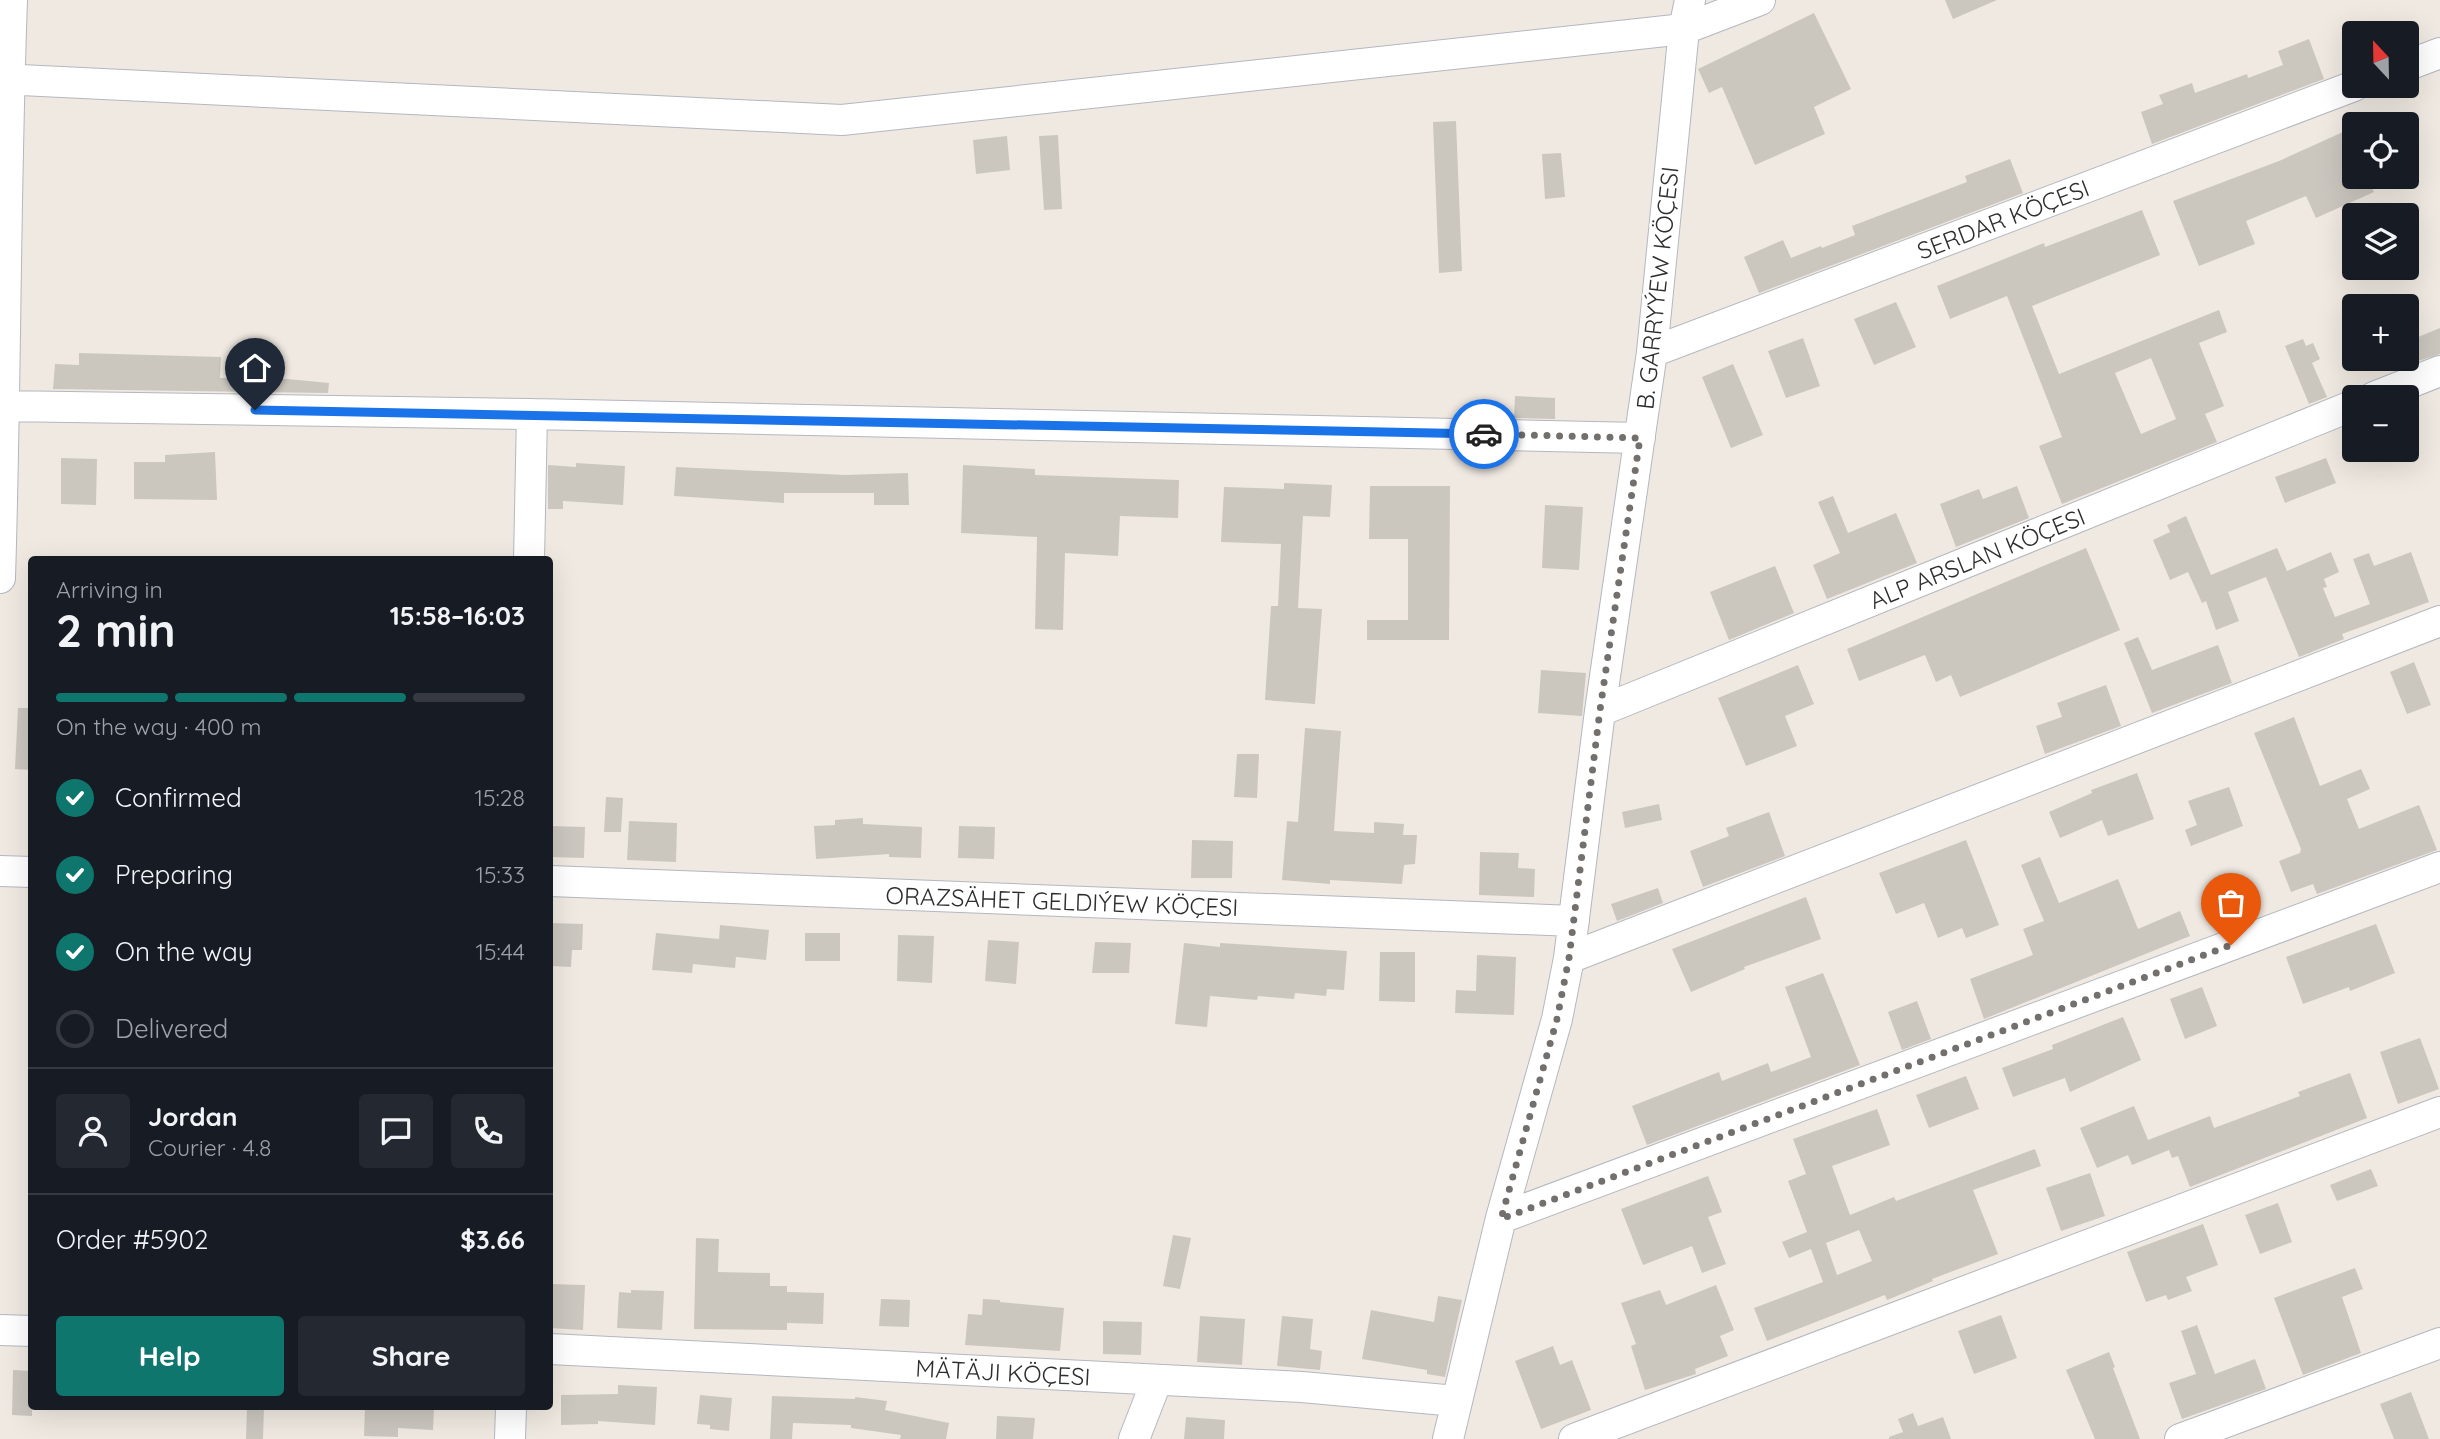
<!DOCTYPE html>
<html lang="en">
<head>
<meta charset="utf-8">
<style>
	:root { --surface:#171b24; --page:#242831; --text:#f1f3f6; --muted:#9ea1a6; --line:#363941; --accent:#0f766e }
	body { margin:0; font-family:Quicksand,sans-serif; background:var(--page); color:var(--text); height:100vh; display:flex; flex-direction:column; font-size:26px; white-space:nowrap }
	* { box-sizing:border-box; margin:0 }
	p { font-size:23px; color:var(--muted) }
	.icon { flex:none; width:38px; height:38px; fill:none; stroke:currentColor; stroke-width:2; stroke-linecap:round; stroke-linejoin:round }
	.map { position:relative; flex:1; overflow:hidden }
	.drawer { position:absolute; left:28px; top:556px; width:525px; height:854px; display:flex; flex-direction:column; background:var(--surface); border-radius:7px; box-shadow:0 7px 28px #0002 }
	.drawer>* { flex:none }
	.needle { width:46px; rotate:338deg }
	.buttons { position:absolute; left:2342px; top:21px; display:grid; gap:14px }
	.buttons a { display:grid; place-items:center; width:77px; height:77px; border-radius:7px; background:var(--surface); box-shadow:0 7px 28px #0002; font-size:35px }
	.pin { position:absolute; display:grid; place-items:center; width:60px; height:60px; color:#fff; margin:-72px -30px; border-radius:50% 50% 50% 0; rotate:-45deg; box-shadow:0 0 7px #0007 }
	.pin .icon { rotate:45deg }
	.courier { position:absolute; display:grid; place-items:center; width:70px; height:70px; margin:-35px; border:5px solid #1a73e8; border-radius:50%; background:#fff; color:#222; box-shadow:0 2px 9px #0007 }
	.head em { font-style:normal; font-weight:800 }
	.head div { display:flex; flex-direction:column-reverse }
	.head { display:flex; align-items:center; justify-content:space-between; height:119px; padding:0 28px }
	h1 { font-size:46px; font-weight:800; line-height:52px }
	.bar { display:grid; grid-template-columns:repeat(4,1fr); gap:10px 7px; align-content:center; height:84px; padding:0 28px }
	.bar i { height:9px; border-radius:5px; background:var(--line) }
	.bar .current { background:var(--accent) }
	.bar p { grid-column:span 4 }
	.line { display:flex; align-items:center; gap:18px; padding:0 28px; border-top:2px solid var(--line) }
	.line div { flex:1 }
	.round { display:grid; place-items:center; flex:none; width:74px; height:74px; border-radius:7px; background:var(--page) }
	ol { padding:0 28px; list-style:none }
	li { display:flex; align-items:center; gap:21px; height:77px }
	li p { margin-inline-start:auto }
	li .icon { padding:7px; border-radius:50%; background:var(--accent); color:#fff; stroke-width:4 }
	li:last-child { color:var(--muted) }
	li i { width:38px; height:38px; border:4px solid var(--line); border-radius:50% }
	.primary-button { display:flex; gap:14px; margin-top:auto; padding:14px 28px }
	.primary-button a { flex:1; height:80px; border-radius:7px; background:var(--accent); color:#fff; font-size:28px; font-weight:800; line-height:80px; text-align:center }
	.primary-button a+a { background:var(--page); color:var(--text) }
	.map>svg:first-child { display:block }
</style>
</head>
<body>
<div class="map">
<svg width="2440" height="1439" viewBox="0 0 2440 1439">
	<rect width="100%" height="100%" fill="#efe9e1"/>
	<path fill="#cbc7bf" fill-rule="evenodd" d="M1945 0H1997L1953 19Z
		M1814 13 1851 89 1814 107 1825 134 1755 165 1722 87 1709 93 1698 69Z
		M2309 39 2324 79 2152 144 2141 112 2163 104 2159 95 2192 83 2195 93 2247 74 2248 78 2283 65 2278 51Z
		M1456 121 1462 271 1439 273 1433 122Z
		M2354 127V177H2367L2374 192 2316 218 2306 196 2246 221 2255 244 2199 266 2173 201 2279 161Z
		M1058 135 1062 209 1044 210 1039 136Z
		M1007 136 1010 170 976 174 973 140Z
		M1561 153 1565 197 1545 199 1542 154Z
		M2010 159 2023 193 1759 293 1744 257 1783 240 1791 258 1821 246 1822 248 1855 235 1852 226 1967 182 1965 176Z
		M2142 210 2160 255 2032 306 2059 374 2219 310 2227 332 2199 343 2224 406 2205 414 2217 442 2062 504 2039 446 2062 437 2007 296 1950 319 1937 286 2044 243 2045 247ZM2151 358 2176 419 2141 434 2115 373Z
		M1896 302 1916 347 1874 365 1854 319Z
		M2440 328V354L2406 365V342Z
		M1803 338 1820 386 1786 398 1768 351Z
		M2303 339 2306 346 2313 343 2320 359 2312 363 2327 397 2309 404 2285 346Z
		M79 353 221 357 220 378 288 379 329 383 328 393 53 389 55 364 79 365Z
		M1733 364 1763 435 1731 448 1702 377Z
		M1515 396 1555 398V419L1514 418Z
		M215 452 217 500 134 499V462H165V455Z
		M61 458 97 459 96 505 61 504Z
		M2326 458 2336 483 2285 503 2275 477Z
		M576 463 625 466 623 505 563 501V509H548V465L576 467Z
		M963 465 1035 469V475L1179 480 1178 518 1120 516 1118 556 1065 553 1063 630 1035 629 1037 537 961 533Z
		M676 467 845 475 908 473 909 505H874V493H784V503L674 496Z
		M1284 483 1332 485 1330 517 1303 516 1298 608 1322 609 1315 704 1265 700 1271 606H1278L1281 544 1221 542 1224 487 1284 489Z
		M1370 486H1450L1449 640H1367V620H1408V539H1369Z
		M2017 486 2029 518 1956 547 1940 504 1979 489 1983 499Z
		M1833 496 1848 533 1896 513 1917 563 1827 599 1813 565 1840 553 1818 502Z
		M1545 505 1583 507 1579 570 1542 568Z
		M2186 516 2211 575 2277 548 2287 571 2331 552 2339 572 2324 579 2327 587 2323 588 2335 617 2370 604 2353 559 2369 553 2374 566 2411 552 2429 602 2342 634 2344 639 2299 657 2266 577 2228 592 2239 621 2216 630 2206 601 2202 603 2188 572 2170 580 2153 540 2170 532 2167 525Z
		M2086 548 2120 630 1960 697 1951 675 1936 682 1925 655 1859 681 1847 649Z
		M1775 566 1794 613 1729 640 1710 592Z
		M2138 637 2152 670 2218 645 2232 683 2152 713 2124 643Z
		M2414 662 2431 705 2407 714 2390 672Z
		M1798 665 1814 704 1785 716 1797 746 1746 766 1718 698Z
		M1541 670 1586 673 1582 716 1538 713Z
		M2106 685 2121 726 2045 754 2036 726 2062 717 2057 703Z
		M18 708H32V770L15 769Z
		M2294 717 2320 786 2361 769 2370 789 2347 799 2359 829 2419 805 2437 850 2317 894 2313 884 2291 892 2279 861 2300 853 2301 849 2254 733Z
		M1305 728 1341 731 1334 831 1374 833V822L1404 824 1403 835H1417L1415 864 1404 865 1402 884 1330 880V884L1282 880 1287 821 1298 822Z
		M1237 754H1259L1257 798 1234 797Z
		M2137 773 2154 819 2108 836 2102 820 2060 838 2049 812 2092 793 2091 790Z
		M2229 787 2243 826 2191 846 2185 830 2197 825 2188 801Z
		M606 797 623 798 621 832H604Z
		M1659 804 1662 820 1625 828 1622 812Z
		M1769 812 1785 856 1703 887 1690 851 1729 836 1726 828Z
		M863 818V824L922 827 921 858 889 857V854L816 859 814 826 835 825V820Z
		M629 821 677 823 676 862 627 860Z
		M550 826 585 827 584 858 550 857Z
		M959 826 995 827 994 859 958 858Z
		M1192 840 1233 841 1232 878H1191Z
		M1966 840 1999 925 1966 938 1962 928 1938 938 1924 903 1896 914 1879 873Z
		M1480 852 1519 853 1518 868 1535 869 1534 897 1479 895Z
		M2040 857 2059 903 2118 879 2138 929 2180 911 2190 936 1984 1019 1970 979 2033 955 2023 929 2044 921 2021 865Z
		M1658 888 1663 903 1617 921 1611 904Z
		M1806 897 1821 939 1744 967 1745 969 1691 992 1672 949Z
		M550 923 583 924 582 950H572L571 967 550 966Z
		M2376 924 2395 973 2350 991 2349 987 2303 1004 2286 957Z
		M720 925 769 930 766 960 736 957 735 968 693 964 692 973 652 970 656 933 719 939Z
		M805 933H840V961H805Z
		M898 935 934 936 932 983 897 981Z
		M988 940 1019 942 1016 984 985 981Z
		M1095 942 1131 943 1129 973H1092Z
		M1184 943 1220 947V943L1347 951 1344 990 1327 989 1326 996 1295 993 1294 999 1258 996 1257 1000 1210 996 1207 1027 1175 1024Z
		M1380 952H1415V1002L1379 1001Z
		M1477 955 1516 957 1514 1015 1455 1013 1456 990 1476 991Z
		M1823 973 1860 1065 1647 1145 1632 1106 1719 1072 1722 1081 1768 1063 1771 1072 1811 1057 1785 987Z
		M2202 987 2217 1026 2185 1039 2170 999Z
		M1917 1001 1931 1039 1902 1050 1888 1012Z
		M2123 1017 2141 1060 2070 1092 2065 1078 2013 1097 2002 1068 2053 1049 2052 1045Z
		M2420 1038 2439 1089 2398 1104 2380 1052Z
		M2350 1073 2367 1118 2190 1187 2178 1156 2172 1158 2169 1150 2132 1165 2128 1155 2097 1168 2080 1128 2134 1106 2148 1140 2210 1116 2214 1128 2300 1096 2298 1092Z
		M1966 1076 1979 1109 1929 1128 1916 1095Z
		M1877 1109 1890 1145 1832 1166 1850 1215 1894 1197 1896 1201 2035 1149 2041 1166 1973 1190 1998 1254 1932 1279 1933 1281 1887 1300 1885 1295 1767 1341 1754 1308 1823 1282 1811 1249 1789 1258 1782 1242 1807 1232 1788 1181 1806 1174 1793 1139ZM1859 1230 1872 1261 1837 1275 1826 1243Z
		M2371 1169 2378 1186 2337 1201 2330 1185Z
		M2090 1173 2105 1216 2061 1231 2046 1188Z
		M1708 1176 1722 1212 1708 1217 1726 1264 1702 1273 1692 1246 1643 1265 1621 1209Z
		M2278 1203 2292 1242 2260 1254 2245 1215Z
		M2203 1224 2218 1265 2186 1277 2192 1291 2168 1300 2166 1295 2146 1302 2127 1252Z
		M1173 1235 1191 1238 1180 1289 1163 1286Z
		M696 1238 719 1239 718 1272 770 1273V1286H787V1292L824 1293 823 1324 787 1323V1330L694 1329Z
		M2355 1268 2363 1289 2342 1297 2361 1353 2303 1375 2274 1298Z
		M550 1284 585 1285 583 1330 550 1328Z
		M1716 1285 1734 1330 1720 1336 1728 1356 1695 1369 1696 1374 1645 1390 1631 1346 1636 1344 1621 1303 1660 1290 1666 1305Z
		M631 1290 664 1291 662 1330 617 1328 619 1292 631 1293Z
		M1438 1296 1462 1300 1445 1377 1427 1374V1370L1362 1359 1371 1310 1434 1322Z
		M881 1299 910 1300 909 1327 879 1326Z
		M983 1299 1000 1300V1302L1064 1308 1060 1351 965 1345 968 1314 982 1315Z
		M2001 1315 2017 1358 1974 1374 1958 1331Z
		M1200 1316 1245 1319 1242 1365 1197 1362Z
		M1282 1316 1313 1319 1310 1349 1322 1351 1320 1370 1277 1366Z
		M1103 1321 1142 1322 1141 1355 1103 1354Z
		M2197 1325 2215 1374 2255 1359 2266 1389 2182 1419 2169 1383 2196 1374 2181 1331Z
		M1553 1346 1560 1365 1572 1360 1591 1410 1541 1429 1515 1361Z
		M2109 1352 2115 1367 2113 1368 2140 1439H2095L2066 1370Z
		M13 1370 32 1371V1416L12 1415Z
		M618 1385 657 1387 655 1425 598 1421V1424L561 1425V1395L618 1394Z
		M2411 1392 2429 1439H2394L2380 1404Z
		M700 1395 732 1398 729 1431 710 1429V1425L697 1424Z
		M772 1396 855 1399V1397L887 1401 885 1410 949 1423 946 1439H900L901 1435 851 1428V1425L793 1423 792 1439H770Z
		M247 1407H264L263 1439H246Z
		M365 1407H434L433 1430 398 1428V1437L364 1436Z
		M1913 1413 1918 1426 1943 1417 1951 1439H1889V1437L1903 1432 1898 1419Z
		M997 1416 1035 1418 1033 1439H996Z
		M1186 1417 1225 1420 1224 1439H1184Z"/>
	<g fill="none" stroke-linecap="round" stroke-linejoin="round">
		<g stroke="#b4b7c1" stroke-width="32">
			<path id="minor" d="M2406 66 2440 53
				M0 79 842 120 1684 29 1760 0
				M1652 352 2354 86
				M2374 397 2440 371
				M0 406 532 414 1640 438
				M529 560 532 414
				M0 578C6 386 5 193 12 0
				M1600 711 2354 405
				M0 871 32 872
				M550 881 1574 921
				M1569 958 2440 621
				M1501 1218 2440 867
				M0 1330 32 1331
				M550 1349 1302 1387 1456 1401
				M510 1439 511 1407
				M1134 1439 1157 1380
				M1448 1439 1501 1218 1557 1019 1569 958 1600 711 1652 352 1684 29 1690 0
				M1574 1439 2440 1112
				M2180 1439 2440 1343"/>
		</g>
		<use href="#minor" stroke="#fff" stroke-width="30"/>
	</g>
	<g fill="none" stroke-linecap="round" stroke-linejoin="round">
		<path stroke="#726f6d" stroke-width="7" stroke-dasharray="0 12.6" d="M1484 434 1640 438 1600 710 1569 958 1557 1019 1501 1219 2231 945"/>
		<path stroke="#1a73e8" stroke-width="9" d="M255 410 1484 434"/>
	</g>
	<g text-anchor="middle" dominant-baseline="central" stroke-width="5" stroke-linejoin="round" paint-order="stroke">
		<g font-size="24" fill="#2e2e2e" stroke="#fff">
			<text transform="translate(2003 219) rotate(-21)">SERDAR KÖÇESI</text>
			<text transform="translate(1657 288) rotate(-84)">B. GARRYÝEW KÖÇESI</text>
			<text transform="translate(1977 558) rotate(-22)">ALP ARSLAN KÖÇESI</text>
			<text transform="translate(1062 901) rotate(2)">ORAZSÄHET GELDIÝEW KÖÇESI</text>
			<text transform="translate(1003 1372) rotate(3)">MÄTÄJI KÖÇESI</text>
		</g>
	</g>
</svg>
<div class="buttons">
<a><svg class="needle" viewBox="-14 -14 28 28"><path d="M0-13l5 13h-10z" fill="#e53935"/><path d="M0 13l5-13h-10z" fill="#9ea1a6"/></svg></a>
<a><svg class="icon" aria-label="locate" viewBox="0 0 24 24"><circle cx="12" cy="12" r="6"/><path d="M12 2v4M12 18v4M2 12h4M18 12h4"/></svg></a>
<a><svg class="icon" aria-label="layers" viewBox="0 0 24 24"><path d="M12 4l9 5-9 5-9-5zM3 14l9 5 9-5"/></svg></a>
<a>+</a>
<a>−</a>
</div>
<div class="pin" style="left:2231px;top:945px;background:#ea580c"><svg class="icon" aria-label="bag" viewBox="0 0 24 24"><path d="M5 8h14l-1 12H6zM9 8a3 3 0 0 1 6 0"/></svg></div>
<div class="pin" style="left:255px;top:410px;background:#1f2937"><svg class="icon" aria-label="home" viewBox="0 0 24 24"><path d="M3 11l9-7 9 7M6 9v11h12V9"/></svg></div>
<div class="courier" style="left:1484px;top:434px"><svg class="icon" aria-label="car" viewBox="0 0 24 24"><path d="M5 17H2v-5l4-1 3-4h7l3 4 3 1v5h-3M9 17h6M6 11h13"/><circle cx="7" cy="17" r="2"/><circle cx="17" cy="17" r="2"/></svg></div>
<section class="drawer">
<div class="head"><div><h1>2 min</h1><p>Arriving in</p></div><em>15:58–16:03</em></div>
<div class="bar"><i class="current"></i><i class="current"></i><i class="current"></i><i></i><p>On the way · 400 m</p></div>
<ol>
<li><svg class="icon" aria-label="check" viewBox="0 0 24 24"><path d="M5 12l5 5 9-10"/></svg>Confirmed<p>15:28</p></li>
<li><svg class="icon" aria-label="check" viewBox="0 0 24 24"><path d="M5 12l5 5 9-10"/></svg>Preparing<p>15:33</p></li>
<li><svg class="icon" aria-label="check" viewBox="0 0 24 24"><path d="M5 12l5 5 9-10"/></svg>On the way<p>15:44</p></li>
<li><i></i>Delivered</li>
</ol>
<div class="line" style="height:126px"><a class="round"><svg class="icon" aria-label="person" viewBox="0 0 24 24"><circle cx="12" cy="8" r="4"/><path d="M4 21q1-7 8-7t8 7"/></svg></a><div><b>Jordan</b><p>Courier · 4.8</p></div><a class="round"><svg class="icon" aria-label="chat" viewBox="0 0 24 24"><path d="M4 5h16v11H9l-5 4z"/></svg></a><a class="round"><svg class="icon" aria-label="phone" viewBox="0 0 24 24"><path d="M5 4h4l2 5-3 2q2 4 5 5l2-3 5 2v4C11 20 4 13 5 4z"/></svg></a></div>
<div class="line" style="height:91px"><div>Order #5902</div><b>$3.66</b></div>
<div class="primary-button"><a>Help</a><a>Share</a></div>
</section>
</div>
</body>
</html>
